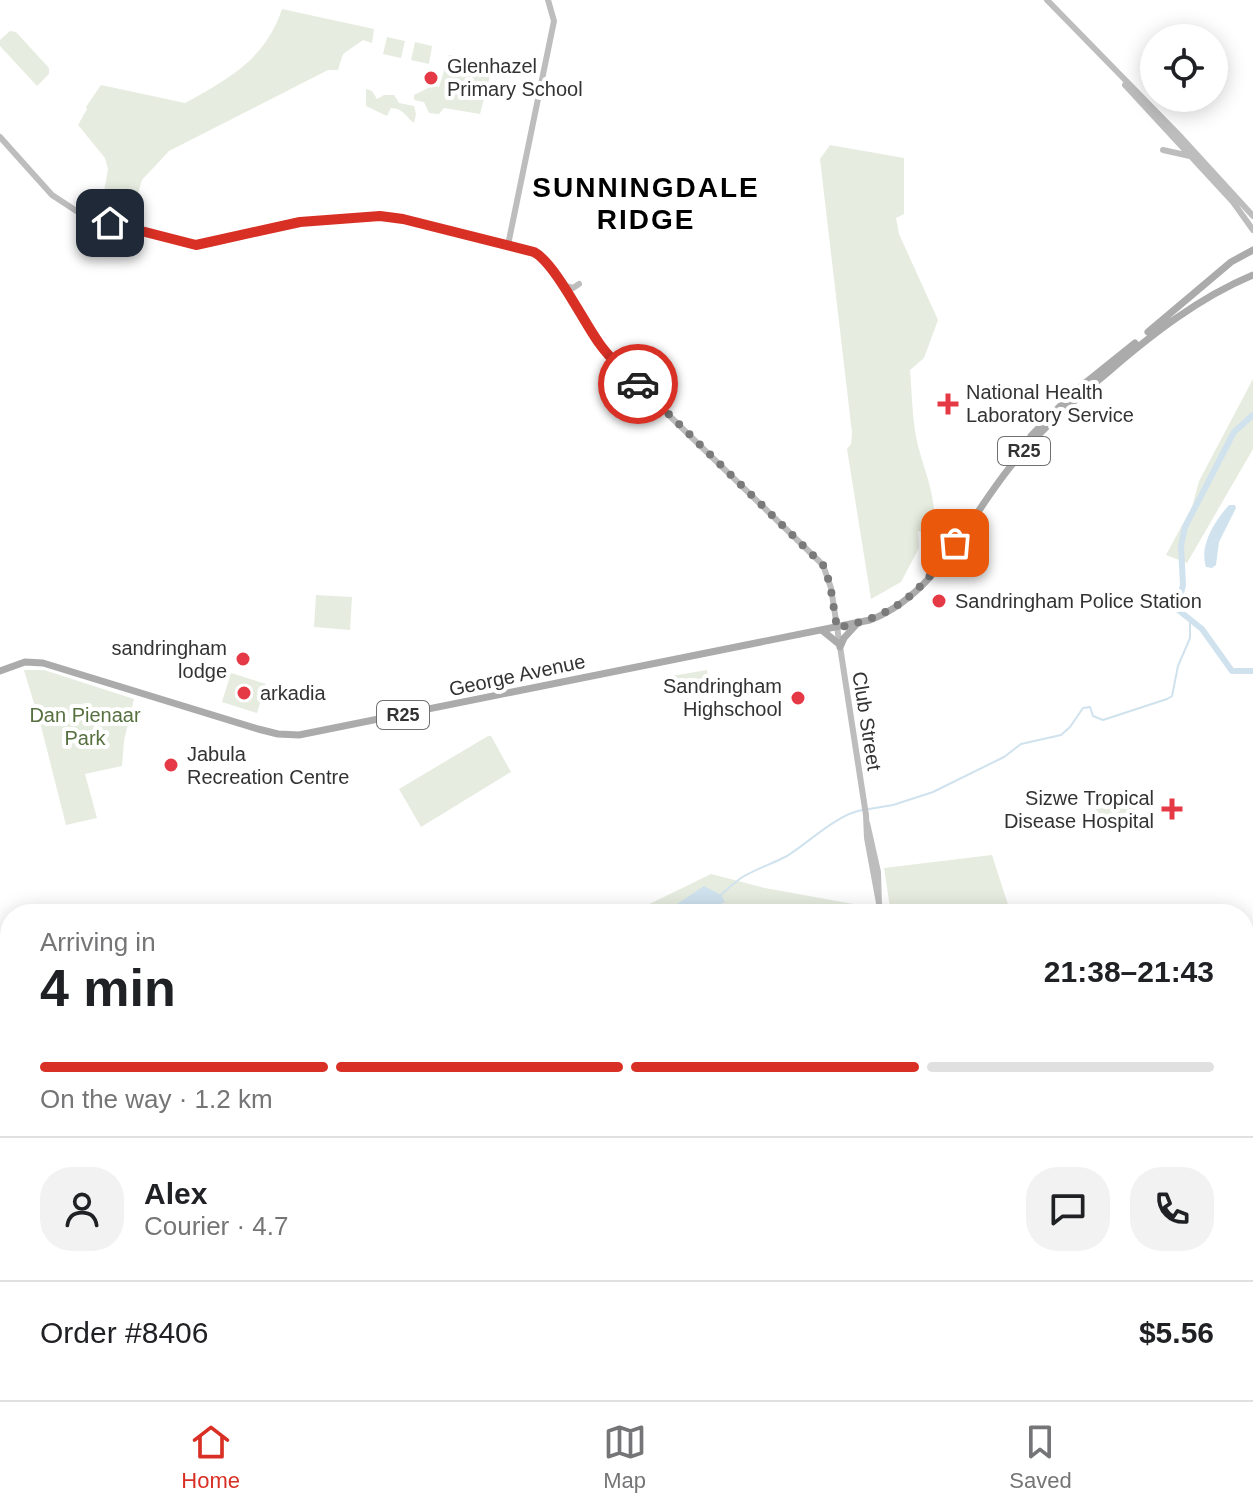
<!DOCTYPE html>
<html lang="en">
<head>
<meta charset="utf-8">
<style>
	:root { --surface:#fff; --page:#f2f2f2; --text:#202124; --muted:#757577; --line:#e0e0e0; --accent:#d93025 }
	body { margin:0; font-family:Arial,sans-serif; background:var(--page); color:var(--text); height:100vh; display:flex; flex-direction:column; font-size:30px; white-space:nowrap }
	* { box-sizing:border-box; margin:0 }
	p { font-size:26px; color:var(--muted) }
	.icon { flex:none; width:44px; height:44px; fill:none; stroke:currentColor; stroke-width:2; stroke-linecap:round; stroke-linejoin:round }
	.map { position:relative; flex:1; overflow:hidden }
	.details { position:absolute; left:0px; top:904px; width:1254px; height:496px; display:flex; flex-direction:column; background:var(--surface); border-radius:32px 32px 0 0; box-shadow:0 4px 20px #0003 }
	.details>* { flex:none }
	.tools { position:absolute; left:1140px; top:24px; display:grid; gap:16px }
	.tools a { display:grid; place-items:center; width:88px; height:88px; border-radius:50%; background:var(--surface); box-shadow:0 4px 20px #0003; font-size:40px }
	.pin { position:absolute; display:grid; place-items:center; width:68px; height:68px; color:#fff; margin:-34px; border-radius:16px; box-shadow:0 4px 12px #0006 }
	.courier { position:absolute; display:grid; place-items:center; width:80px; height:80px; margin:-40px; border:6px solid #d93025; border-radius:50%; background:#fff; color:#222; box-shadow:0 2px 10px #0007 }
	.headline em { font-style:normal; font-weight:600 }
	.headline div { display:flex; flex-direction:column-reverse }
	.headline { display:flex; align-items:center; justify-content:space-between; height:136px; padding:0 40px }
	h1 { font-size:52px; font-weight:600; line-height:60px }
	.bar { display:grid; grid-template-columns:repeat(4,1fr); gap:12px 8px; align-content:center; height:96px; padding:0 40px }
	.bar i { height:10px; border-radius:6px; background:var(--line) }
	.bar .selected { background:var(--accent) }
	.bar p { grid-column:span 4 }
	.line { display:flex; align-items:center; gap:20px; padding:0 40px; border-top:2px solid var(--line) }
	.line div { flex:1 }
	.round { display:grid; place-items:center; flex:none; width:84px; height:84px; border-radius:32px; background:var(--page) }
	.menu { display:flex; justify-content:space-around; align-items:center; height:112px; border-top:2px solid var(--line); background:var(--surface); font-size:22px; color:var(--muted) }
	.menu a { display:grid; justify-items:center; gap:4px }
	.menu .selected { color:var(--accent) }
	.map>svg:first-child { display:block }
</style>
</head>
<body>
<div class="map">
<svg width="1253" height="1400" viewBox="0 0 1253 1400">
	<rect width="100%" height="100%" fill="#fff"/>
	<path fill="#e6ecdf" d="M282 9 374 29 372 43 363 40 343 54 338 70H328L169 151 142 180 129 223 100 214 108 169 105 158 78 125 87 109 86 107 101 85 185 103C228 79 265 60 282 9Z
		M10 31 16 32 49 68V74L37 86 0 46V40Z
		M387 37 405 41 401 58 383 54Z
		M415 42 432 46 429 64 411 60Z
		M449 55 481 59 492 68 480 114 444 108 439 114 429 113 424 102 414 100V95L432 86 439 87Z
		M366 89 372 91 377 99 384 95H394L399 103 414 106 416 114 414 123C406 117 403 108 391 108L387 116 366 106Z
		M830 145 904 158V214L896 218 899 234 938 320 924 358 910 370C912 393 912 418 917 441 922 466 943 510 930 534L918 531 919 548 901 582 871 599 847 449 851 444 852 433 820 159Z
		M1253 379V449L1187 563 1166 555 1192 507 1199 481Z
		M316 595 352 597 350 630 314 627Z
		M24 670H44L134 699 124 741 122 766 85 774 97 818 66 825 42 730Z
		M707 670 710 690 675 695 672 676Z
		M231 673 266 684 257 713 222 702Z
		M488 736H491L511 772 421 827 399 789Z
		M1101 795 1132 796 1137 824 1120 828 1092 820Z
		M992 855 1011 914H891L884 868Z
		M711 874 765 888 870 907 871 914H602L631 913Z
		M10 956V1243H0V958Z
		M10 1360V1390H486L480 1400H0V1362Z"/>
	<path fill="#cfe2ee" d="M1229 505H1235L1236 508 1219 542 1216 565 1212 568 1206 567C1199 545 1215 521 1229 505Z
		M704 886 721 895 725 902C706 910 688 920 668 910Z"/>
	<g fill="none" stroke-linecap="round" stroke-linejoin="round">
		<path stroke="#cfe2ee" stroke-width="2" d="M869 809 893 805 933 792 1004 757 1021 744 1061 735 1070 727 1083 708 1090 707 1093 716 1103 720 1167 699 1172 696 1178 666 1190 638V620
			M721 895C727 889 734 883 741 878 755 869 772 864 787 856 809 842 838 814 862 810
			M0 1026 10 1023"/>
		<path stroke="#cfe2ee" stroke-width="6" d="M1253 415 1234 432 1185 527 1181 546 1183 585 1177 609 1202 629 1232 671H1253
			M1253 1108V1113
			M1244 1169 1253 1129
			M1244 1222 1253 1273
			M1244 1327 1253 1317"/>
		<path stroke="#bdbdbd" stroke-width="6" d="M1047 0 1179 135 1253 216
			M1125 85 1233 202 1253 230
			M0 137 52 195 78 212 185 244H209L300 222 380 216 403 219 508 245 542 257 613 361 823 565 831 588 866 815 867 838 881 914
			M1163 150 1190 156
			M508 245 554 21 548 0
			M562 285 573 288 579 284
			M867 823 878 872 879 906
			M861 1390 876 1400
			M874 1390 889 1400
			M700 1400 714 1390
			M708 1400 722 1390
			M798 1400 804 1390"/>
		<path stroke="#ababab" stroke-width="7" d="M1148 332 1231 262 1253 250
			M1031 436 1074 392 1135 343
			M823 631 839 644
			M840 647 844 638 855 626
			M0 671 25 662 43 663 258 729 278 734 299 735 870 620C939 594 969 515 1015 461 1042 428 1074 400 1107 373 1151 335 1198 298 1253 275"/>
		<path stroke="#9a9a9a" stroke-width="9" d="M1244 1361 1253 1351
			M1244 1372 1253 1361
			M1184 1400 1204 1390
			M1221 1400 1230 1390
			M1240 1400 1253 1383"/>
	</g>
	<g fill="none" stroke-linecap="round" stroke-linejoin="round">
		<path stroke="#7a7a7a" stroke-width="8" stroke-dasharray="0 14.4" d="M638 384 823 565 830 584 837 628C900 614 918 594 955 543"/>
		<path stroke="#d93025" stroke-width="10" d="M110 223 196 245 300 222 380 216 403 219 534 252C555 263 583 321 599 343 610 359 624 371 638 384"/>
	</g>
	<g fill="#e63946" stroke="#fff" stroke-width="3">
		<circle cx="431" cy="78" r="8"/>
		<path d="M944 392h8v8h8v8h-8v8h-8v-8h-8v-8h8z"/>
		<circle cx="939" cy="601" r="8"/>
		<circle cx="243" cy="659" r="8"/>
		<circle cx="244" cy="693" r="8"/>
		<circle cx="798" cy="698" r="8"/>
		<circle cx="171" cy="765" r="8"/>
		<path d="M1168 797h8v8h8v8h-8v8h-8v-8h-8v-8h8z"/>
	</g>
	<g text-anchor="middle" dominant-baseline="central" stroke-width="8" stroke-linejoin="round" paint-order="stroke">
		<g fill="#fff" stroke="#707070" stroke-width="2">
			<rect x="998" y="437" width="52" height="28" rx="6"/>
			<rect x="377" y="701" width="52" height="28" rx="6"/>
		</g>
		<g font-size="18" font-weight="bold" fill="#333">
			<text x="1024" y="451">R25</text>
			<text x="403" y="715">R25</text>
		</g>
		<g font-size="20" fill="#333" stroke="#fff" text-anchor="start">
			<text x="447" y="66">Glenhazel<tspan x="447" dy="23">Primary School</tspan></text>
			<text x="966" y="392">National Health<tspan x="966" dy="23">Laboratory Service</tspan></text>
			<text x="955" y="601">Sandringham Police Station</text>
			<text x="227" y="648" text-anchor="end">sandringham<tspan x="227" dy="23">lodge</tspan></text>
			<text x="782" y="686" text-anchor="end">Sandringham<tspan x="782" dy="23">Highschool</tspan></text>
			<text x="260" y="693">arkadia</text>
			<text x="187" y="754">Jabula<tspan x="187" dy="23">Recreation Centre</tspan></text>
			<text x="1154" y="798" text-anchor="end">Sizwe Tropical<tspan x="1154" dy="23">Disease Hospital</tspan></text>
		</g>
		<g font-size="20" fill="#333" stroke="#fff">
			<text transform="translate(517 675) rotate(-12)">George Avenue</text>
			<text transform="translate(867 721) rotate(81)">Club Street</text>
		</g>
		<g font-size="20" fill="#56703f" stroke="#fff">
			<text x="85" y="715">Dan Pienaar<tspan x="85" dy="23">Park</tspan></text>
		</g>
		<g font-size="28" font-weight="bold" letter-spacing="2" fill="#000" stroke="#fff">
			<text x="646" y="187">SUNNINGDALE<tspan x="646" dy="32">RIDGE</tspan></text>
		</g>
	</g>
</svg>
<div class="tools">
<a><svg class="icon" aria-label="locate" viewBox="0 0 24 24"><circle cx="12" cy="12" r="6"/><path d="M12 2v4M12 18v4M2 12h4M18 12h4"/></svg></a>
</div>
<div class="pin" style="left:955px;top:543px;background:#ea580c"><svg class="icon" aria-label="bag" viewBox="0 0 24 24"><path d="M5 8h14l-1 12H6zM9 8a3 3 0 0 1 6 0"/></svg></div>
<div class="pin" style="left:110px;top:223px;background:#1f2937"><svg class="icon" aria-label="home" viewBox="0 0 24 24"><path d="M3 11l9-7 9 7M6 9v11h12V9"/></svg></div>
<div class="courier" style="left:638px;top:384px"><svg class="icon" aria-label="car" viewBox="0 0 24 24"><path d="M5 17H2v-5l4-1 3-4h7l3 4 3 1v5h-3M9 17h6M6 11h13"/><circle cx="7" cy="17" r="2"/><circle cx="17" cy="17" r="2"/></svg></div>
<section class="details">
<div class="headline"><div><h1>4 min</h1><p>Arriving in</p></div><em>21:38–21:43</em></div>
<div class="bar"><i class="selected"></i><i class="selected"></i><i class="selected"></i><i></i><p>On the way · 1.2 km</p></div>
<div class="line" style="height:144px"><a class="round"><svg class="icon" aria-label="person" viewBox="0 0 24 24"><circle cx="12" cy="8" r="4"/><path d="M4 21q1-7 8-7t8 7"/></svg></a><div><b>Alex</b><p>Courier · 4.7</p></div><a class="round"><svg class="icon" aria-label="chat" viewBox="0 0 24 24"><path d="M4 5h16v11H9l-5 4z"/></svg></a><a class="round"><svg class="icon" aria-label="phone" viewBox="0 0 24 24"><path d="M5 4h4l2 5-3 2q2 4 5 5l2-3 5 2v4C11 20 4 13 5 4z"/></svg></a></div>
<div class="line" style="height:104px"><div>Order #8406</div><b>$5.56</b></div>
</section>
</div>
<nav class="menu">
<a class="selected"><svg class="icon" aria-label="home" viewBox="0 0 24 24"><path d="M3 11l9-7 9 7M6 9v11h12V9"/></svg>Home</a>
<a><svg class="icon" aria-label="map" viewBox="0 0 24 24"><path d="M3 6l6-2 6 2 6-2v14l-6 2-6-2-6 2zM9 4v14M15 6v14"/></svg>Map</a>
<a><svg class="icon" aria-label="saved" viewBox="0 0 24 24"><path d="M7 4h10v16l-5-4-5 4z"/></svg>Saved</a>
</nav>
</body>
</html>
